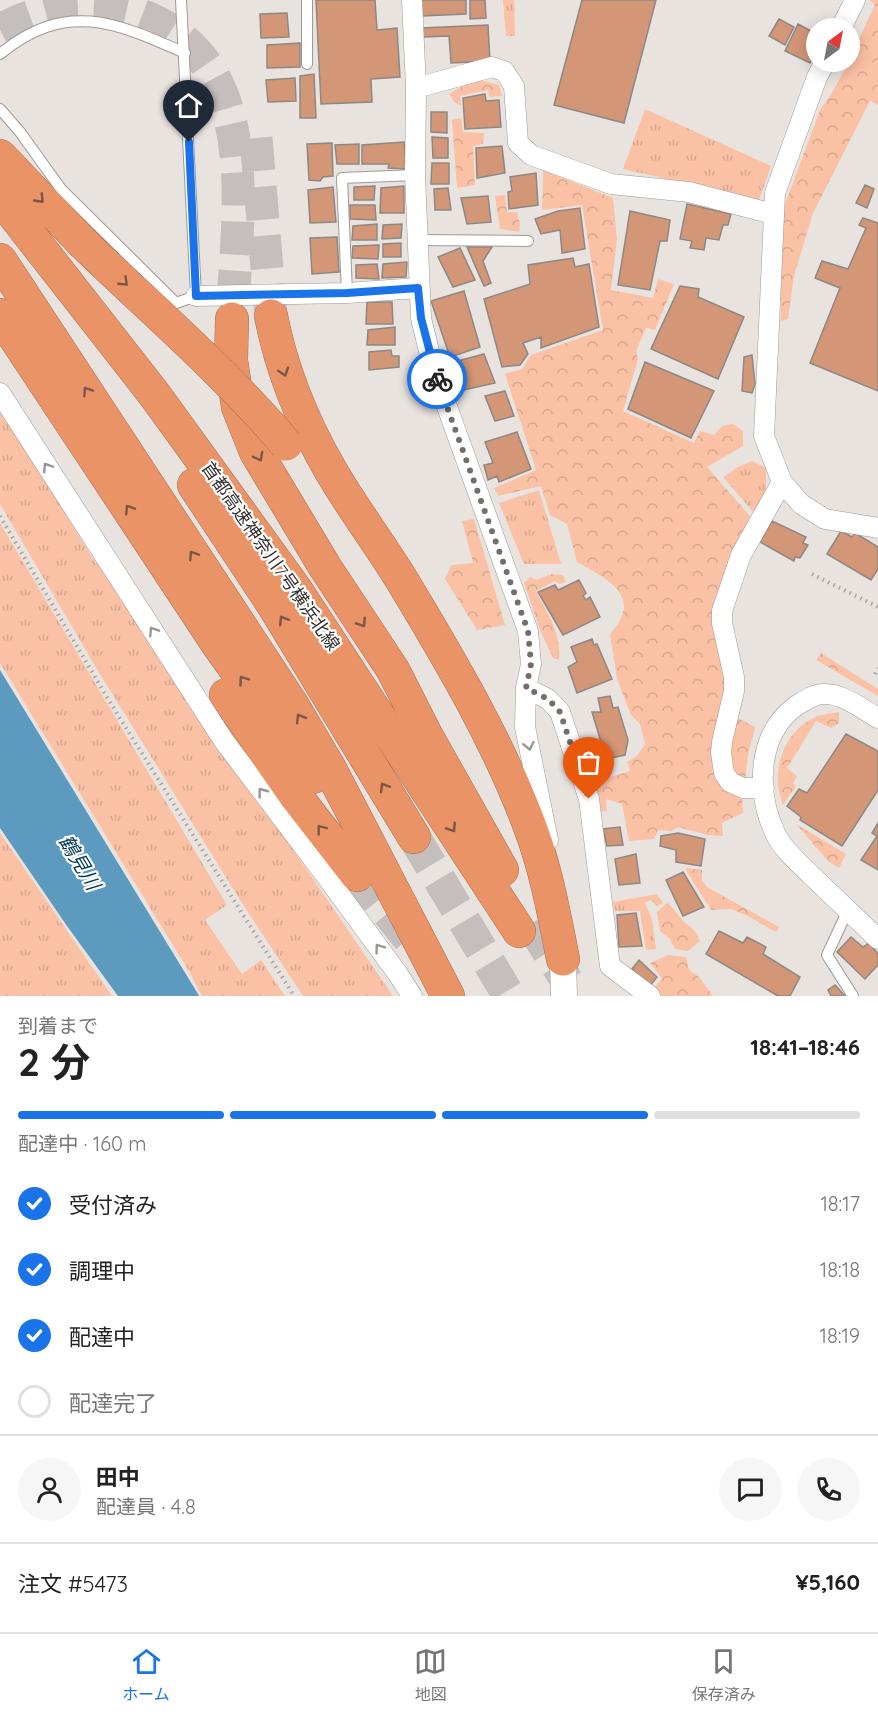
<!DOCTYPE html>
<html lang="ja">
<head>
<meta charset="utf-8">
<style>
	:root { --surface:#fff; --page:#f6f6f6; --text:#222; --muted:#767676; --line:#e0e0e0; --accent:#1a73e8 }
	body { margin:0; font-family:Quicksand,"Noto Sans JP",sans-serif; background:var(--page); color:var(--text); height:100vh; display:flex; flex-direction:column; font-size:22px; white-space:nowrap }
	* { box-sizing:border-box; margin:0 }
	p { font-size:20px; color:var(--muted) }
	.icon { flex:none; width:33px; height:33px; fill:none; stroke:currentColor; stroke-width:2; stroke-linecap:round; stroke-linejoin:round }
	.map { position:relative; height:996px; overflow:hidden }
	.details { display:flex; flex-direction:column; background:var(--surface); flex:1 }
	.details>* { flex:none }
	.needle { width:39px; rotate:32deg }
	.buttons { position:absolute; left:806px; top:18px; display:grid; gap:12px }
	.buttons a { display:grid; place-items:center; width:54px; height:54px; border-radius:50%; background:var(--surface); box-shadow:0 3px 15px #0003; font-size:30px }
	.pin { position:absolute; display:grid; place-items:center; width:51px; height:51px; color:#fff; margin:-62px -26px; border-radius:50% 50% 50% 0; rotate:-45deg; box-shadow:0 0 6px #0007 }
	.pin .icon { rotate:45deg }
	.courier { position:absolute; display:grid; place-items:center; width:60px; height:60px; margin:-30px; border:4px solid #1a73e8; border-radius:50%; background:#fff; color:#222; box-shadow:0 2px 8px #0007 }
	.headline em { font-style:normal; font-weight:700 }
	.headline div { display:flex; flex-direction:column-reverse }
	.headline { display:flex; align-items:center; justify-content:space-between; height:102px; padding:0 18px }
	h1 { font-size:39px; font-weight:700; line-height:45px }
	.bar { display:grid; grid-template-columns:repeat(4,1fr); gap:9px 6px; align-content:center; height:72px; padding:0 18px }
	.bar i { height:8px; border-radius:4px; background:var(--line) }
	.bar .selected { background:var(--accent) }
	.bar p { grid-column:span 4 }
	.line { display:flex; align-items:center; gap:15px; padding:0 18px; border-top:2px solid var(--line) }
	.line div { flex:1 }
	.round { display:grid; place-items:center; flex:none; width:63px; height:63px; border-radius:32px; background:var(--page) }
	ol { padding:0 18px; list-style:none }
	li { display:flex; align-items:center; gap:18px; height:66px }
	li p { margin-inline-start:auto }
	li .icon { padding:6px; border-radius:50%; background:var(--accent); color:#fff; stroke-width:4 }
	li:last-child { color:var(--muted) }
	li i { width:33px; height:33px; border:3px solid var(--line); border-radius:50% }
	.tabs { display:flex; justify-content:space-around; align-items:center; height:84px; border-top:2px solid var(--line); background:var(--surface); font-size:16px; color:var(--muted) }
	.tabs a { display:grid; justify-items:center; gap:3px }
	.tabs .selected { color:var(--accent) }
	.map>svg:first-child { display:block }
</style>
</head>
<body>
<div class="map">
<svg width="878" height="996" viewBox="0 0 878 996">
	<defs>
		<pattern id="grass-tufts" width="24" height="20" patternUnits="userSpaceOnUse" patternTransform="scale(1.5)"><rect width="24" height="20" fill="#fbc1a4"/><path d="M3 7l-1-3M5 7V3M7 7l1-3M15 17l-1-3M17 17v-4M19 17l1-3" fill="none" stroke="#d8a68e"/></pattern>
		<pattern id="forest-crowns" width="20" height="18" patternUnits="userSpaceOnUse" patternTransform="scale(1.5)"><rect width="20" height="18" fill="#fbc1a4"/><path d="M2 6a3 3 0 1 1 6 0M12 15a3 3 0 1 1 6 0" fill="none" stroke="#d8a68e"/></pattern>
	</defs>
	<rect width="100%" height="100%" fill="#e9e3e0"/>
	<path fill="url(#grass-tufts)" d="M503 0H514L515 36H506Z
		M645 109 771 166 759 200 623 169Z
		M0 408 95 562 114 581 212 731 393 996H303L240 900 98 671 0 504Z
		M752 461 766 468V491L754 513 723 477 738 467Z
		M539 490 561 564H524L499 503Z
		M0 523 227 905 205 920 242 974 261 960 285 996H202L190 973 0 663Z
		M0 833 112 996H0Z
		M657 894 663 903 657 906 650 900 645 903 652 919 656 949 646 950 640 911H615L613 902Z"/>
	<path fill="url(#forest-crowns)" d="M870 0H878V105L870 101 813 213 794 276 788 319 781 321 782 212 821 108C843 81 859 37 875 5Z
		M480 80 499 85 502 96 489 97 488 90 460 96 461 106 454 102 449 94 469 82Z
		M461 118 463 132 484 133 483 144 473 146 475 185 457 188 452 120Z
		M543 170 613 198 617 239 611 290 653 298 658 279 674 284 655 330 646 328 636 351 638 359 623 411 694 443 700 431 714 435 722 426 733 424 743 431V446L707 467 750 516 728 569 726 680 714 754 742 796 743 813 722 823 723 836 708 835 678 827 672 831 658 830 654 839 629 841 622 804 606 799 607 811 598 812 586 770 594 768 607 778 630 771 627 762 637 756 645 744 640 724 631 715 617 679 610 634C614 629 619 624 621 618 635 590 596 573 577 562L567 524 550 515 541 486 498 496 494 488 536 470 505 374 522 369 531 355 603 330 582 205 542 210Z
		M505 195 507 212H517L520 224 519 232 500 229 495 196Z
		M474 519 505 625 477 630 445 579 451 565 473 563 462 521Z
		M551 574 563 575 566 582 560 584 555 581 536 591C547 613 562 634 559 660L553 658 540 630 524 583 530 577 537 580Z
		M821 653 878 689V696L816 660Z
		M839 712V723L831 728 816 721 787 768 797 776 793 784 796 786 783 805C781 798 778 790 778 782 776 758 790 729 812 719 820 714 830 714 839 712Z
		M736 717 755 727 748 755 745 781 734 776 727 751Z
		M796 824 846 854 839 868 828 861Z
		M686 868 702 870V880L707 887 779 927 776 932 748 916 731 909 711 910 687 872Z
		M667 903C675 908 678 916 684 922 694 930 694 928 700 941L688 951 675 949 670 939 660 931 657 912Z
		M668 955 686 957 689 970 699 977 713 996H662L654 989 662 978 650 963Z"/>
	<path fill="#5c9abf" d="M0 670 198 994 199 996H118L67 926 0 828Z"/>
	<path fill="#d39677" stroke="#8d8885" stroke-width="1.5" d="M316 0H375L377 30 397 28 400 77 371 79 372 102 321 104Z
		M421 0H466V14L422 16Z
		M470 0H485L486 18 470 19Z
		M582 0H656L624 123 554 105Z
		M287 13 289 37 261 38 260 14Z
		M779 19 794 27 785 45 769 36Z
		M798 24 815 33 809 46 816 51 810 63 785 51Z
		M488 25 490 61 451 63 449 36 423 37 422 28Z
		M300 43V67L267 68V45Z
		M314 74 316 118H300V76Z
		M295 78 296 101 268 102 266 80Z
		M485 94 486 101 499 100 501 127 465 129 463 98Z
		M431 112H447V133L431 132Z
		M432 137 448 138V158H433Z
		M404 142 406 169 388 168 389 164H362V145Z
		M332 143 333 176 323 177 320 181 309 180 307 144Z
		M359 144V164H337L335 145Z
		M502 146 505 173 477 178 476 148Z
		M432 163H449V184H431Z
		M536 173 538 205 509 209 508 192 512 191 510 177Z
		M865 185 874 189 867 208 856 203Z
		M375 186 374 200H354V187Z
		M404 186V213H380L381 188Z
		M333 187 336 222 310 223 308 190Z
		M448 188 451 210H435L434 189Z
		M488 196 491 222 467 224 461 198Z
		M687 204 731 214 728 225H723L719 240 706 238 704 250 690 248 692 241 680 239Z
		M350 205H375L376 220 350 219Z
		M580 208 585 249 562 253 560 230 541 234 535 219 558 211Z
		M630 211 670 220 667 241H660L650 290 618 285Z
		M863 218 878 223V391L810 363 840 288 815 278 822 261 848 269 866 228 859 225Z
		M377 224V240H352L353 226Z
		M402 224 401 238 382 239 383 225Z
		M337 237 339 272 312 274 310 238Z
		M401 243V257H383V244Z
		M379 245 378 259 352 258 353 246Z
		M467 247H492L483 261 491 283 484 286Z
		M460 248 475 280 453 287 438 257Z
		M573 258 575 267 589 264 599 327 541 348V337L523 343 528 354 520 365 502 367 484 299 530 284 528 265Z
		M407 262 406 277 382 278 383 264Z
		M377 264 379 279 356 278V265Z
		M680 286 699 289 698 297 744 317 718 379 651 349Z
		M464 291 480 347 450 357 431 301Z
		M367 302H392L393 324H366Z
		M395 327V345H367L368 330Z
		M391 350 392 356H399V367L369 370V352Z
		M484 354 495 383 455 392 443 365Z
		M752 355 755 384 752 393 742 391 744 357Z
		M645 362 714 391 691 438 628 409Z
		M505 391 514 416 495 421 485 396Z
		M517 432 531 469 499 482 497 476 488 480 484 465 493 463 485 442Z
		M772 521 806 537 803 543 808 545 800 558 795 557 794 561 760 542Z
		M841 531 852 537 855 533 878 547V569L871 580 827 554Z
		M579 580 586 593 583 596 586 600 590 597 600 617 563 635 538 592 555 585 558 590Z
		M592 639 594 645 597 644 612 679 577 693 568 667 577 662 571 647Z
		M610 696 613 708 618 707 628 740 625 755 606 759 592 712H601L598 698Z
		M846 734 878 751V790L842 846 800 820 801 817 787 806 799 789 807 793Z
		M878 823V870L861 860 877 836 872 833Z
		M620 827 623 845 607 846 603 829Z
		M678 833 705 839 701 866 676 862V850L660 846 661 836Z
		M636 854 640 883 619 885 615 859Z
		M683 872 704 907 683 916 666 880Z
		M636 913 642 946 619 947 617 915Z
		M719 931 743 943 747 937 766 947 763 954 800 977 790 996H778L706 954Z
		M851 937 863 947 869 943 878 954V965L865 979 837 952Z
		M639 960 657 977 650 986 632 969Z
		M835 985 845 996H831L828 990Z"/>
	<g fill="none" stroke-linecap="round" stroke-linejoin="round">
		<path stroke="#c4bfbc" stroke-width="33" stroke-dasharray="33 16" stroke-linecap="butt" d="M0 30C45 6 85 0 135 13 266 57 237 212 232 319
			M256 138 271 316
			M414 837 509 996
			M357 875 411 941
			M531 924 567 981"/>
		<g stroke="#9e9996" stroke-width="12">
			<path id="service" d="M307 0V64
				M0 54C66 0 115 22 185 53
				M0 109 20 132 61 189 176 303 196 296 181 0
				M417 240 528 241
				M347 293 342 178 415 175
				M848 910 827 955 853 996"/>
		</g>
		<g stroke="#9e9996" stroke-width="21">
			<path id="minor" d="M412 0 416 88 415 175 421 318 433 368 528 631 531 664 526 688 525 727 548 840
				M841 28 855 0
				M825 62 817 77 775 193 764 436 782 482 801 504 825 519 878 528
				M416 88 492 67 504 71 514 86 518 143 531 155 611 184 689 192 773 214
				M196 296 347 293 418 288
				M0 393 224 741 326 876 398 974 412 996
				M526 688 548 699 560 712 589 799 610 966 650 996
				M878 718C862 709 844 694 825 694 815 693 804 701 796 706 756 735 756 794 776 835 784 851 800 864 812 876 834 897 856 918 878 939
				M764 788H743L730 782 724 773 721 753 722 742 734 691V677L722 623V611L741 555 782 482"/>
		</g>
		<g stroke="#9e9996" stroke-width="27">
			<path id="tertiary" d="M563 959 564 996"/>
		</g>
		<g stroke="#aa7053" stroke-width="34">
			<path id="motorway" d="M0 156 82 242
				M0 197 154 394 296 590 519 931
				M0 260 291 703 330 769 448 996
				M0 315 219 646 313 777
				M271 316C282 372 302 421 331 471 353 509 380 544 403 582 450 660 498 741 530 827 546 869 554 914 563 959
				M232 319 231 360 238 407 256 452 325 567 393 670 426 735 502 870
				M194 485 274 606 414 837
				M226 695 295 795 357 875"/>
		</g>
		<path stroke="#a8a3a1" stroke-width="4" stroke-dasharray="1.5 4.5" stroke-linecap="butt" d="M0 516 111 704 294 996
			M812 574 878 607
			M875 674 878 668"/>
		<use href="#service" stroke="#fff" stroke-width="10"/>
		<use href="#minor" stroke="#fff" stroke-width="20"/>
		<use href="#tertiary" stroke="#fff" stroke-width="26"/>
		<use href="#motorway" stroke="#ea9367" stroke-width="33"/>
		<g stroke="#aa7053" stroke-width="34" stroke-linecap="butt">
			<path id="motorway-bridge" d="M82 242C151 309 224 371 286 444"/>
		</g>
		<use href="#motorway-bridge" stroke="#ea9367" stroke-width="33"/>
	</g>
	<defs><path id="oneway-chevron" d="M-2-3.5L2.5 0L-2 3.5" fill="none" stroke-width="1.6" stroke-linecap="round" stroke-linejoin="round" transform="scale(1.5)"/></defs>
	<g stroke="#7c5745">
		<use href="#oneway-chevron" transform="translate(40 199) rotate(46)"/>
		<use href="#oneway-chevron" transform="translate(124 282) rotate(44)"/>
		<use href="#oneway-chevron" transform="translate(284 372) rotate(72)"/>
		<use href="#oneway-chevron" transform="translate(87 391) rotate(-124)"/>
		<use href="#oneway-chevron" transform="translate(259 457) rotate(62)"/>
		<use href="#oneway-chevron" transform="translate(129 509) rotate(-123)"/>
		<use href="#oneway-chevron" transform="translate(193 555) rotate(-123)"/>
		<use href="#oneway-chevron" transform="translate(283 620) rotate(-122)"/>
		<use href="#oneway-chevron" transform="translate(362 623) rotate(57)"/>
		<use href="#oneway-chevron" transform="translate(243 680) rotate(-125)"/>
		<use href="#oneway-chevron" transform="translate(300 718) rotate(-121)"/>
		<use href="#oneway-chevron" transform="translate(384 787) rotate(-121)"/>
		<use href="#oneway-chevron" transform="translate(452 828) rotate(57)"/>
		<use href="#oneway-chevron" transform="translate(321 829) rotate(-128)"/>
	</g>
	<g stroke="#989796">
		<use href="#oneway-chevron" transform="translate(47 467) rotate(-123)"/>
		<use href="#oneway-chevron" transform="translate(153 631) rotate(-123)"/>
		<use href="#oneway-chevron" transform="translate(529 746) rotate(78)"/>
		<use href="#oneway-chevron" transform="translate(262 792) rotate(-127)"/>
		<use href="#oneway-chevron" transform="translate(379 948) rotate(-126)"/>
	</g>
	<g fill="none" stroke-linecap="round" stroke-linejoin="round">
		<path stroke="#726e6c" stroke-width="6" stroke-dasharray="0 10.8" d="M437 379 528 631 531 664 526 688 548 699 560 712 589 799"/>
		<path stroke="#1a73e8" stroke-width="8" d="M189 142 196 296 347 293 418 288 421 318 437 379"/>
	</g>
	<g text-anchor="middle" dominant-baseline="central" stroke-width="4.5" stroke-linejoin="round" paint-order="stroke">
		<g font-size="18" fill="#322f2e" stroke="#fff">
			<text transform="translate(271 556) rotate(55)">首都高速神奈川7号横浜北線</text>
		</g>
		<g font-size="20" font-style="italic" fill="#033a54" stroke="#fff">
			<text transform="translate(80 862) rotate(59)">鶴見川</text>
		</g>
	</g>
</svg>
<div class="buttons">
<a><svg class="needle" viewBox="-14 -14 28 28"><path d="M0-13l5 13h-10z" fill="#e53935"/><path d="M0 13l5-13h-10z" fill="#767676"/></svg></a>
</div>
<div class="pin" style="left:589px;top:799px;background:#ea580c"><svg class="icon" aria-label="bag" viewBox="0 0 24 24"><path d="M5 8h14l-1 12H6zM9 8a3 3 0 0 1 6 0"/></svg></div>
<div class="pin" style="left:189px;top:142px;background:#1f2937"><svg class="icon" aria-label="home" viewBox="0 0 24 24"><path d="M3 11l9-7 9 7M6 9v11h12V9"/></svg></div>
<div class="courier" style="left:437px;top:379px"><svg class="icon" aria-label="bike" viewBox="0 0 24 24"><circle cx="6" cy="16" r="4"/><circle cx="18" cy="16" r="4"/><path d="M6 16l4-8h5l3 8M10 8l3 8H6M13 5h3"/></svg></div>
</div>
<section class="details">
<div class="headline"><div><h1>2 分</h1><p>到着まで</p></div><em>18:41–18:46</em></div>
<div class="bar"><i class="selected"></i><i class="selected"></i><i class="selected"></i><i></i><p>配達中 · 160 m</p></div>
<ol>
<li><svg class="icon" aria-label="check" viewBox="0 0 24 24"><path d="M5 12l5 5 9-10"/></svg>受付済み<p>18:17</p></li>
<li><svg class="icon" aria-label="check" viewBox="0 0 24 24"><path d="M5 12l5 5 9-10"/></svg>調理中<p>18:18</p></li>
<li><svg class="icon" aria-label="check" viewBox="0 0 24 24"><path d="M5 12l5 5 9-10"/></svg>配達中<p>18:19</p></li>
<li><i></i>配達完了</li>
</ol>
<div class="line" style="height:108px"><a class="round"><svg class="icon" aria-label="person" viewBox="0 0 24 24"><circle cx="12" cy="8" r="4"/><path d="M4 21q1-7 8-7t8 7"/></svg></a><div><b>田中</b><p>配達員 · 4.8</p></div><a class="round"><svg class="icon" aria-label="chat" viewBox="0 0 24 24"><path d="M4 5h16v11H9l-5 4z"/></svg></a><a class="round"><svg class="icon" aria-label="phone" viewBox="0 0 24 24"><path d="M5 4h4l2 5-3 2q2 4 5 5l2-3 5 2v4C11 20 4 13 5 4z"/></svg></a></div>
<div class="line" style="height:78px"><div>注文 #5473</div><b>¥5,160</b></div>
</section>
<nav class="tabs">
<a class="selected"><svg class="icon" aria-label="home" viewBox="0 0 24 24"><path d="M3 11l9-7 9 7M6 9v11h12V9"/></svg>ホーム</a>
<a><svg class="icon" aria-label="map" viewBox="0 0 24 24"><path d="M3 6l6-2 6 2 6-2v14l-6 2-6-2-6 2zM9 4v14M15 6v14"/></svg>地図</a>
<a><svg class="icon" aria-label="saved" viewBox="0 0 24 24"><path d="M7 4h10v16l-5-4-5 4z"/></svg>保存済み</a>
</nav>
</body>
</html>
